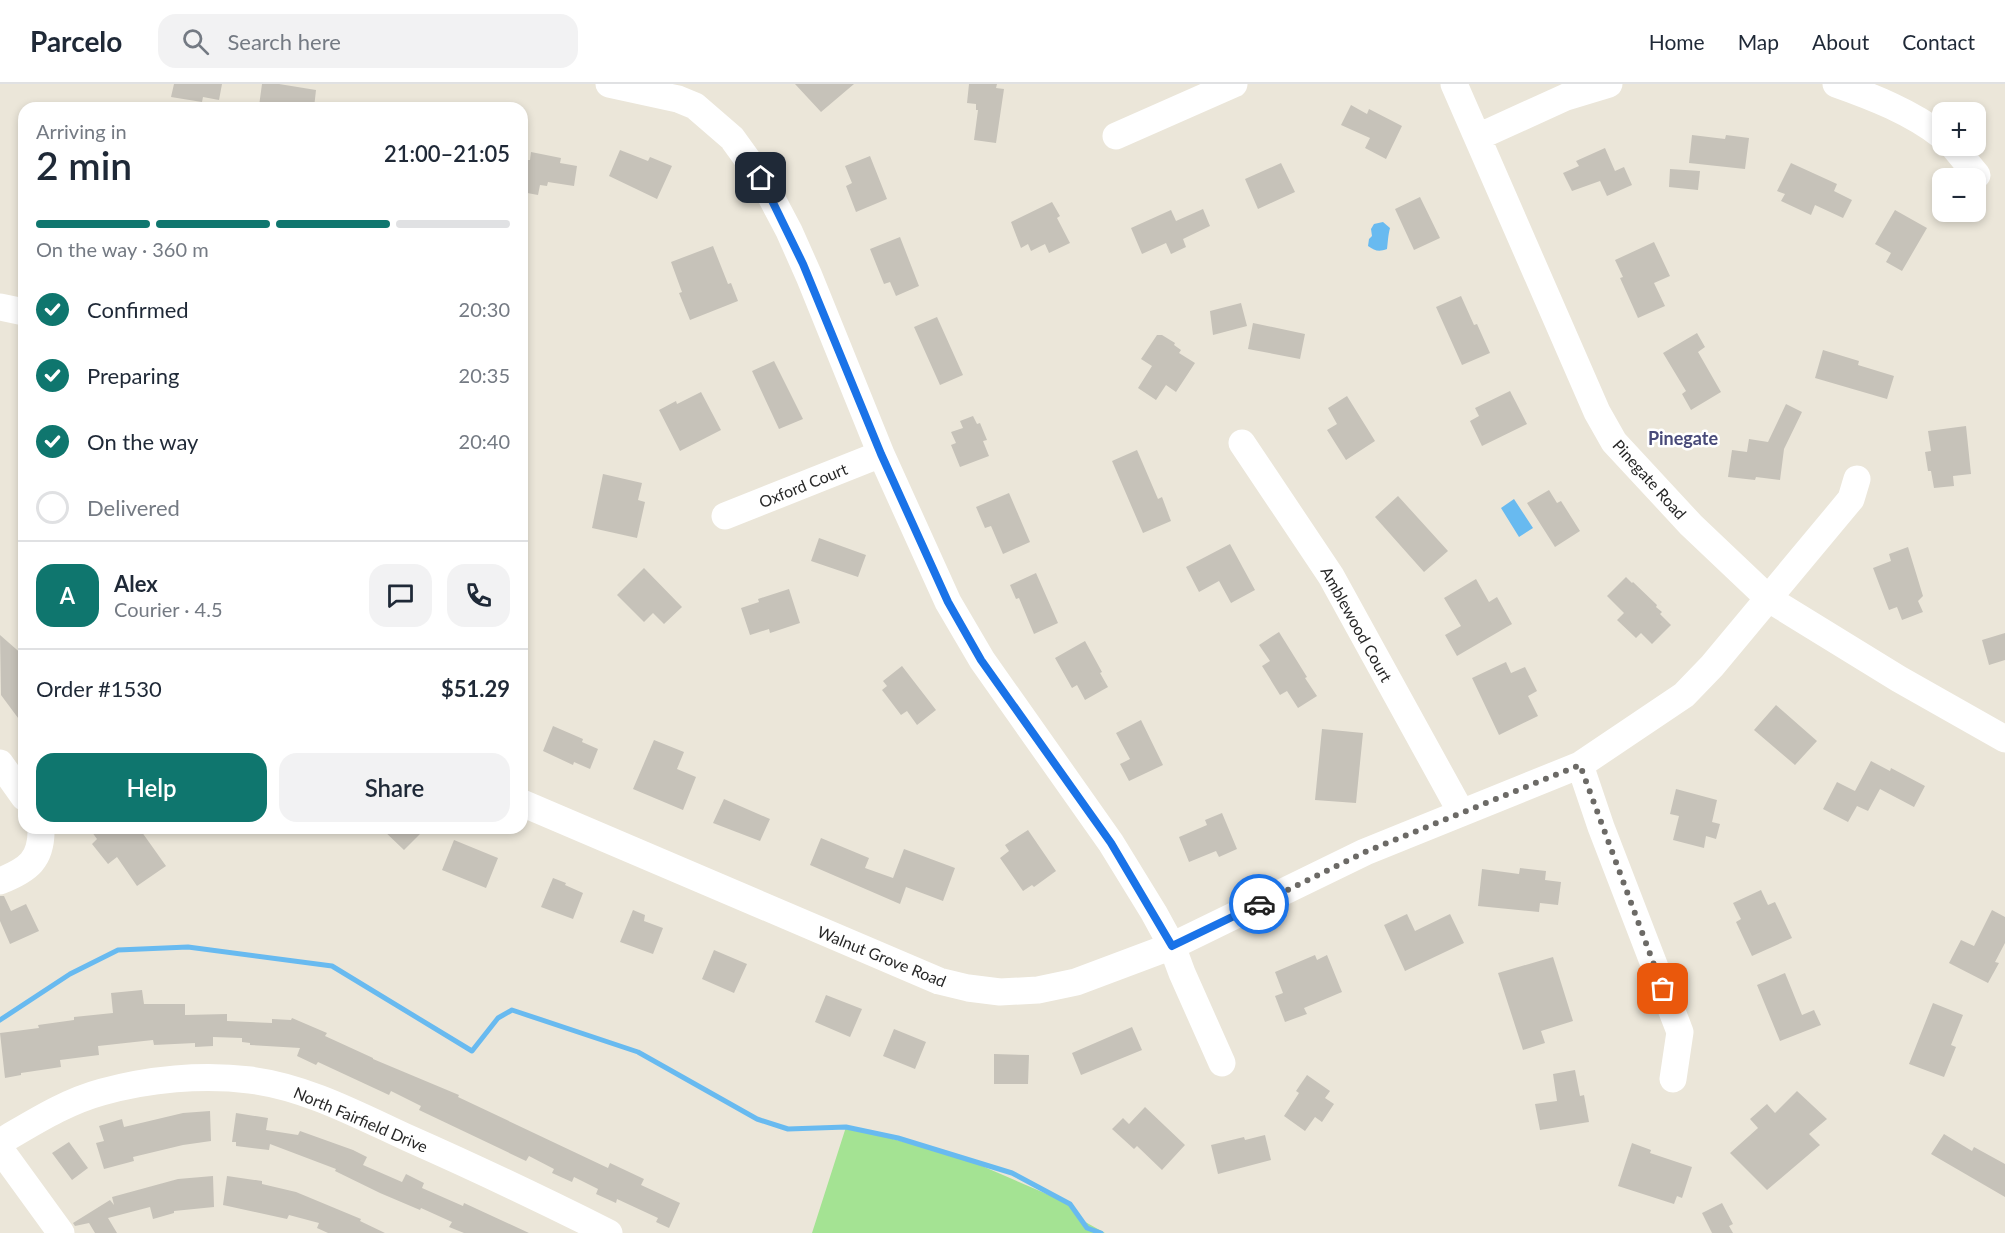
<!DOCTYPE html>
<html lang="en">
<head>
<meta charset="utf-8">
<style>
	:root { --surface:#fff; --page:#f2f2f3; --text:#1f2937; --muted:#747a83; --line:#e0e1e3; --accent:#0f766e }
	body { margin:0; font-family:Lato,sans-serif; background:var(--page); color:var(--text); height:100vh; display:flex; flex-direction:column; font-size:22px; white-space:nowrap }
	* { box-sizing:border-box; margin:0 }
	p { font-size:20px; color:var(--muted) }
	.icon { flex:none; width:33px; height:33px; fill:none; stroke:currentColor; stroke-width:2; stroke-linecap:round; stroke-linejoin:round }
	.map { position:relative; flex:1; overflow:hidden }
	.sheet { position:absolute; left:18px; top:18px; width:510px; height:732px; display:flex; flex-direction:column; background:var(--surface); border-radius:18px; box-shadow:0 3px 9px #0003 }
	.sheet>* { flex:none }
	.tools { position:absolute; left:1932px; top:18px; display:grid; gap:12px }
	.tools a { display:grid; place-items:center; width:54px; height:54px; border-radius:12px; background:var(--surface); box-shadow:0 3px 9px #0003; font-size:30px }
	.pin { position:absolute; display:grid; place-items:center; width:51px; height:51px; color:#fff; margin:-26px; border-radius:12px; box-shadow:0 3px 9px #0006 }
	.courier { position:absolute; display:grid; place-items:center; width:60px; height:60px; margin:-30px; border:4px solid #1a73e8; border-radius:50%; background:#fff; color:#222; box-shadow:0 2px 8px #0007 }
	.summary em { font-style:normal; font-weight:600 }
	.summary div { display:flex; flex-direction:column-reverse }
	.summary { display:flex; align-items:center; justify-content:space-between; height:102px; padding:0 18px }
	h1 { font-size:39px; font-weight:600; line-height:45px }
	.bar { display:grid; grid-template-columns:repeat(4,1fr); gap:9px 6px; align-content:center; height:72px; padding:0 18px }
	.bar i { height:8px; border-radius:4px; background:var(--line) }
	.bar .current { background:var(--accent) }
	.bar p { grid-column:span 4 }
	.line { display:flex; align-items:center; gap:15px; padding:0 18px; border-top:2px solid var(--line) }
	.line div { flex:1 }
	.round { display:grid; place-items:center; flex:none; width:63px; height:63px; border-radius:18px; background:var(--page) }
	ol { padding:0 18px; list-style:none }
	li { display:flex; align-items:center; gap:18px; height:66px }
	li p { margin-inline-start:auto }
	li .icon { padding:6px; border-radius:50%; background:var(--accent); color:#fff; stroke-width:4 }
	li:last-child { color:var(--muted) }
	li i { width:33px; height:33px; border:3px solid var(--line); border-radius:50% }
	.primary-button { display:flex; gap:12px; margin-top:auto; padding:12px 18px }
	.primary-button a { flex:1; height:69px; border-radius:18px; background:var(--accent); color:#fff; font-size:24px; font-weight:600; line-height:69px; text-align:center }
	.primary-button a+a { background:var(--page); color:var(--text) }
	header { display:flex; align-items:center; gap:36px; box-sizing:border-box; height:84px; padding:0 30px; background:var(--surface); border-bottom:2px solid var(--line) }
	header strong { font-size:28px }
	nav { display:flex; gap:33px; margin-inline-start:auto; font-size:21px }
	.search { width:420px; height:54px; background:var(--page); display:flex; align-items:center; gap:15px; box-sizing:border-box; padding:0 21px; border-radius:18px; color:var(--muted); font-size:22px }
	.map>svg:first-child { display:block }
</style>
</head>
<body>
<header>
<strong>Parcelo</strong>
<div class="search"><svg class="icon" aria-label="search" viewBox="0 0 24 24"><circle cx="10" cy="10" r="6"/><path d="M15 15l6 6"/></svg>Search here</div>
<nav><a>Home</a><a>Map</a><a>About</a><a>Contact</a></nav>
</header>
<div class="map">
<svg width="2005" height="1149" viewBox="0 0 2005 1149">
	<rect width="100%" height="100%" fill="#ebe6d9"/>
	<path fill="#a4e393" d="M846 1043 959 1072 1070 1120 1080 1135 1105 1149H812Z"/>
	<path fill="#68baf0" d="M1383 138 1390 144C1388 152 1388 157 1387 165 1379 168 1375 167 1368 162L1369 155 1372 152 1371 145 1374 140Z
		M1514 415 1533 444 1519 453 1501 424Z"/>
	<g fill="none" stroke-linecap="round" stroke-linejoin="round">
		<path stroke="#68baf0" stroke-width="5" d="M0 936 70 890 118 866 188 863 332 882 472 967 498 934 512 926 638 968 757 1035 788 1045 846 1043 898 1054 1012 1089 1070 1120 1087 1144 1101 1149"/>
	</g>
	<path fill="#c6c2b9" d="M174 0H222L219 16 203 13 202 18 171 13Z
		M262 0H279L316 6 314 24H276L259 22Z
		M795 0H854L821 28Z
		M969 0H997L996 4 1004 5 996 59 974 56 978 26H976V20L967 19Z
		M1351 21 1367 30 1369 25 1402 42 1386 75 1365 64 1370 54 1341 41Z
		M1692 51 1725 55 1726 51 1749 54 1745 85 1689 79Z
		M1605 64 1615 87 1624 83 1632 101 1607 112 1600 97 1572 107 1563 89 1579 82 1576 77Z
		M620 66 648 77 650 73 672 82 657 115 609 92Z
		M531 68 561 74 560 79 577 82 574 102 548 98 547 102 540 101 538 111 522 108 524 76H530Z
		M870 72 887 115 856 128 846 102 852 99 845 82Z
		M1281 79 1295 108 1258 125 1245 95Z
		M1791 79 1837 100 1834 107 1852 116 1843 134 1815 121 1811 131 1781 117 1785 110 1777 107Z
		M1670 85 1700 87 1698 106 1669 103Z
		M1420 113 1440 154 1414 166 1395 125Z
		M1052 118 1060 132 1057 134 1070 159 1049 169 1045 160 1031 167 1028 160 1021 164 1011 138Z
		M1203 125 1210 142 1183 155 1186 163 1171 170 1166 159 1142 170 1131 144 1171 126 1176 137Z
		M1895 126 1927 144 1902 187 1886 178 1891 169 1875 160Z
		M900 153 919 202 896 212 890 198 884 200 870 165Z
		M1654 158 1670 192 1654 199 1665 222 1638 234 1620 194 1623 193 1615 176Z
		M713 162 728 200 731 199 738 217 690 236 679 209 682 208 671 178Z
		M1461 212 1474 241 1477 240 1490 269 1462 281 1436 223Z
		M1241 219 1247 242 1213 251 1210 227Z
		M937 233 963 291 940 301 914 243Z
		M1253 239 1305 250 1300 275 1248 265Z
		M1697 249 1705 263 1698 268 1721 308 1691 326 1682 310 1686 307 1663 269Z
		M1157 251H1162L1175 259 1174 261 1181 266 1179 269 1195 279 1176 308 1166 301 1156 316 1138 304 1152 282 1141 275Z
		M1823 266 1859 277 1858 281 1894 292 1887 315 1815 294Z
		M774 277 803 335 779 345 752 287Z
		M1510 307 1527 340 1482 362 1470 337 1479 332 1475 324Z
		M701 308 721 346 680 367 659 326 676 317 677 320Z
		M1347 312 1375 357 1346 376 1327 346 1337 340 1328 324Z
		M1786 320 1802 328 1784 365 1780 396 1756 393 1755 396 1728 393 1732 366 1747 368 1749 355 1768 358Z
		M973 332 977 340 980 339 987 356 983 357 989 372 960 383 951 361 956 359 951 348 963 344 960 337Z
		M1966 342 1971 390 1953 392 1954 402 1934 404 1931 387H1928L1925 368 1931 367 1928 347Z
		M1137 366 1158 415 1162 413 1171 437 1143 449 1112 377Z
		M603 390 642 399 638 416 645 418 637 454 592 444Z
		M1549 406 1557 419 1561 417 1580 447 1555 463 1527 419Z
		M1009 409 1030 458 1003 470 991 442 985 444 976 423Z
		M1398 412 1448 467 1424 488 1375 433Z
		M819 454 866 471 858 493 811 477Z
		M1230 460 1255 506 1231 519 1219 497 1199 508 1186 483Z
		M1908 463 1923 512 1918 517 1923 528 1902 536 1897 523 1889 526 1873 484 1891 477 1889 470Z
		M644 484 682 523 664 540 653 529 644 538 617 511Z
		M1036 489 1058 539 1034 550 1019 514 1016 515 1010 501Z
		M1626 493 1632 499 1633 498 1657 521 1656 523 1662 528 1660 530 1671 541 1652 560 1641 549 1636 554 1617 536 1624 529 1607 512Z
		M1476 495 1489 518 1497 513 1512 540 1457 572 1445 551 1461 542 1444 514Z
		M789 505 800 539 770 549 769 545 750 551 741 524 759 518 758 515Z
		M1279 548 1307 593 1305 594 1317 612 1298 624 1287 607 1280 611 1262 582 1270 577 1259 561Z
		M2005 549V576L1989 581 1982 556Z
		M0 551 24 572V642L1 611Z
		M1085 557 1102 588 1100 589 1108 603 1085 616 1077 601 1072 604 1055 574Z
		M1506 578 1511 589 1525 583 1537 607 1528 612 1538 632 1499 651 1472 594Z
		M902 582 936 626 917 641 907 627 901 631 882 606 887 602 883 597Z
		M1776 621 1817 657 1795 681 1754 646Z
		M1141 636 1163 681 1129 697 1120 680 1130 675 1116 649Z
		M553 642 583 655 582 658 598 665 590 685 574 678 573 681 543 667Z
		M1322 645 1363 649 1356 719 1315 716Z
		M654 656 684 668 677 685 696 693 683 726 633 705Z
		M1871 677 1890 687 1891 684 1925 702 1914 723 1880 705 1868 727 1857 722 1848 738 1823 725 1837 698 1855 707Z
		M1676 705 1717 716 1712 738 1720 740 1716 755 1706 752 1704 764 1673 756 1679 732 1670 730Z
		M724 715 770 735 760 757 713 739Z
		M1222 729 1237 765 1219 773 1216 767 1189 778 1179 753 1207 741 1205 736Z
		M89 744H139L166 782 137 802 117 773 108 780 92 760 97 755Z
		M381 744H426L404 766Z
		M1028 746 1056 787 1034 803 1032 801 1023 807 1000 774 1009 767 1005 761Z
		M821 754 869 774 865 784 893 794 904 765 955 784 943 817 906 803 900 820 810 781Z
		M454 756 498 774 486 804 442 786Z
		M1520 784 1546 787 1545 796 1561 798 1558 821 1540 819 1539 828 1478 822 1482 785 1519 790Z
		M553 794 566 799 565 801 583 809 573 835 541 823Z
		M1761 806 1768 821 1775 818 1792 854 1752 872 1736 838 1741 835 1733 819Z
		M0 812H4L11 827 26 820 39 847 10 860 0 837Z
		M633 826 645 831 644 837 663 844 653 870 620 858Z
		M1992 826 2005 833V859L1995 878 1999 879 1988 899 1949 879 1961 856 1974 862Z
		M1407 830 1415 847 1450 830 1464 859 1405 887 1384 841Z
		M714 866 747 880 734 909 702 895Z
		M1315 871 1317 876 1327 871 1342 908 1304 924 1307 930 1285 938 1275 912 1283 909 1275 888Z
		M1553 873 1573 937 1541 947 1545 959 1523 966 1498 889Z
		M1785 889 1802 931 1814 926 1821 941 1780 957 1757 901Z
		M142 906 144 920H185V931L227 930V937L272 939V935L291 936 292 934 327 949 325 952 373 974V975L459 1011 458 1013 608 1084 610 1079 644 1095 641 1101 680 1119 669 1144 656 1138 658 1134 617 1115 616 1119 596 1110 598 1105 574 1093 572 1098 552 1089 554 1085 529 1072 526 1077 419 1026 421 1022 391 1007 389 1011 318 978 316 981 297 972 300 964 250 961V959L242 958V954L213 953V962L195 963V959L154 961 153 956 98 962 99 971 60 976 61 983 21 989V991L5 994 0 949 39 944 38 941 74 936V933L113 929 111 909Z
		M826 911 862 925 850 953 815 938Z
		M1933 919 1963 931 1951 961 1956 963 1944 993 1909 980Z
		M1132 943 1142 966 1081 991 1072 969Z
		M894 945 926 958 915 985 883 972Z
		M994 970 1029 971 1028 1000H994Z
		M1575 986 1580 1012 1584 1011 1589 1038 1540 1046 1535 1020 1557 1017 1553 990Z
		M1307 991 1330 1007 1325 1014 1334 1020 1322 1038 1315 1033 1305 1047 1284 1032 1299 1009 1296 1007Z
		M1797 1007 1827 1035 1809 1050 1820 1061 1767 1106 1730 1069 1758 1044 1750 1035 1767 1020 1775 1029Z
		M1145 1023 1185 1061 1162 1086 1137 1062 1134 1065 1112 1045 1123 1034 1129 1040Z
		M210 1027 211 1057 183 1061 133 1073 134 1077 104 1085 96 1059 104 1057 99 1042 122 1035 124 1043 183 1029Z
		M236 1029 268 1034 266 1046 298 1051 300 1047 353 1066 367 1073 363 1081 402 1098 406 1090 424 1099 422 1104 463 1122 464 1119 529 1149H464L449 1143 452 1138 421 1124 420 1126 380 1109 335 1087 336 1085 270 1060 269 1066 236 1062V1058H232Z
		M1944 1050 1972 1067 1974 1063 2005 1080V1113L1931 1070Z
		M1265 1051 1271 1076 1218 1090 1211 1061 1244 1053 1245 1056Z
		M69 1058 88 1084 72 1096 52 1069Z
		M1632 1059 1651 1066 1650 1069 1692 1083 1682 1114 1677 1112 1674 1120 1618 1102Z
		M213 1092 214 1123 174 1127V1129L153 1135 150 1123 108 1134 117 1149H95L89 1139 75 1142 73 1139 110 1116 114 1121 112 1113 178 1095Z
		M227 1092 262 1097V1100L296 1108 361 1135 360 1137 385 1149H328L317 1144 319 1139 289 1131 287 1135 223 1121Z
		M1722 1119 1733 1140 1729 1142 1733 1149H1712L1702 1129Z"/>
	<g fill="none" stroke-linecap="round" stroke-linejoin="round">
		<path stroke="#fff" stroke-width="27" d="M609 0 678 15 695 22 732 54 761 94 789 147 809 192 881 370 948 518 982 576 1111 759 1154 829 1172 862 1182 889 1222 979
			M1454 0 1597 328 1614 358 1691 441 1769 515 1899 595 2005 655
			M1836 0C1873 13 1911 28 1942 52
			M1116 52 1234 0
			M1478 53 1566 13 1609 0
			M1953 62 1977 91
			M0 223 24 228
			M1242 359 1331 492 1461 728
			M725 432 881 370
			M0 679 24 713
			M1580 681 1601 743 1680 948 1673 995
			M522 719 939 897 968 904 1000 908 1038 906 1076 898 1172 862 1365 768 1580 681 1684 611 1712 582 1851 415 1857 395
			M0 797C28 786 42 776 41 744
			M0 1058C33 1039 65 1018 102 1008 149 995 202 990 250 996 306 1003 358 1031 408 1054 476 1084 543 1116 609 1149
			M0 1065 61 1149"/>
	</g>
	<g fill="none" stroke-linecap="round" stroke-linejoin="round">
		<path stroke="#6c6a66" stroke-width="6" stroke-dasharray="0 10.8" d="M1259 820 1365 768 1580 681 1663 905"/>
		<path stroke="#1a73e8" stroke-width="8" d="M761 94 803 180 881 370 948 518 981 576 1111 759 1172 862 1259 820"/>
	</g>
	<g text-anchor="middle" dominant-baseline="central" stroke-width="5" stroke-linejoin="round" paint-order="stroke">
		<g font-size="16" fill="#282828" stroke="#fff">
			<text transform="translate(1650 395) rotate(48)">Pinegate Road</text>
			<text transform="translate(803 401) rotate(-22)">Oxford Court</text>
			<text transform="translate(1357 540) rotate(61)">Amblewood Court</text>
			<text transform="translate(882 872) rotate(22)">Walnut Grove Road</text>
			<text transform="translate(361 1035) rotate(23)">North Fairfield Drive</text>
		</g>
		<g font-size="18" font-weight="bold" fill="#484a79" stroke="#fff">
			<text x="1683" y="354">Pinegate</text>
		</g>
	</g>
</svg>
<div class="tools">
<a>+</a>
<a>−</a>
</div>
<div class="pin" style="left:1663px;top:905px;background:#ea580c"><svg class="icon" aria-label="bag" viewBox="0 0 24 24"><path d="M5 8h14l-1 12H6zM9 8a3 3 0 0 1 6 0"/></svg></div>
<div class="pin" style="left:761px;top:94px;background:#1f2937"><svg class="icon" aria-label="home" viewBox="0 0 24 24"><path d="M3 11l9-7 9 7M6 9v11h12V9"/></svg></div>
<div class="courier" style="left:1259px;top:820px"><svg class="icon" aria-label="car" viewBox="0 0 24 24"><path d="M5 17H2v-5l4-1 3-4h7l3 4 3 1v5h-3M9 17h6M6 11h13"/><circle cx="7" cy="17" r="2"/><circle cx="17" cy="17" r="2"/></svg></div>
<section class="sheet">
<div class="summary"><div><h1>2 min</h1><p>Arriving in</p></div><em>21:00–21:05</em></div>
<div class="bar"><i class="current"></i><i class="current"></i><i class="current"></i><i></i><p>On the way · 360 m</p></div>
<ol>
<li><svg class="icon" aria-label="check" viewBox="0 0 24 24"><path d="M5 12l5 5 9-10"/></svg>Confirmed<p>20:30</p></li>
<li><svg class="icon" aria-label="check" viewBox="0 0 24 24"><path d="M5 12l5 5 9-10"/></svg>Preparing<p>20:35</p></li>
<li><svg class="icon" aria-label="check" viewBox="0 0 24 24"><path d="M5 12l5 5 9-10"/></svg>On the way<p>20:40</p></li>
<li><i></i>Delivered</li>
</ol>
<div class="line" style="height:108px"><b class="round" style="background:var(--accent);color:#fff">A</b><div><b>Alex</b><p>Courier · 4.5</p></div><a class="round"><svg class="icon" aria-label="chat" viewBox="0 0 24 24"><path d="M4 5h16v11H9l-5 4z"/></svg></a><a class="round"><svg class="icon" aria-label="phone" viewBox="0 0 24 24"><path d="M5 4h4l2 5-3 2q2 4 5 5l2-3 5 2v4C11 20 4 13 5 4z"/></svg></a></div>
<div class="line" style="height:78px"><div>Order #1530</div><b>$51.29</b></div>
<div class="primary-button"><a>Help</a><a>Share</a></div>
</section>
</div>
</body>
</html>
